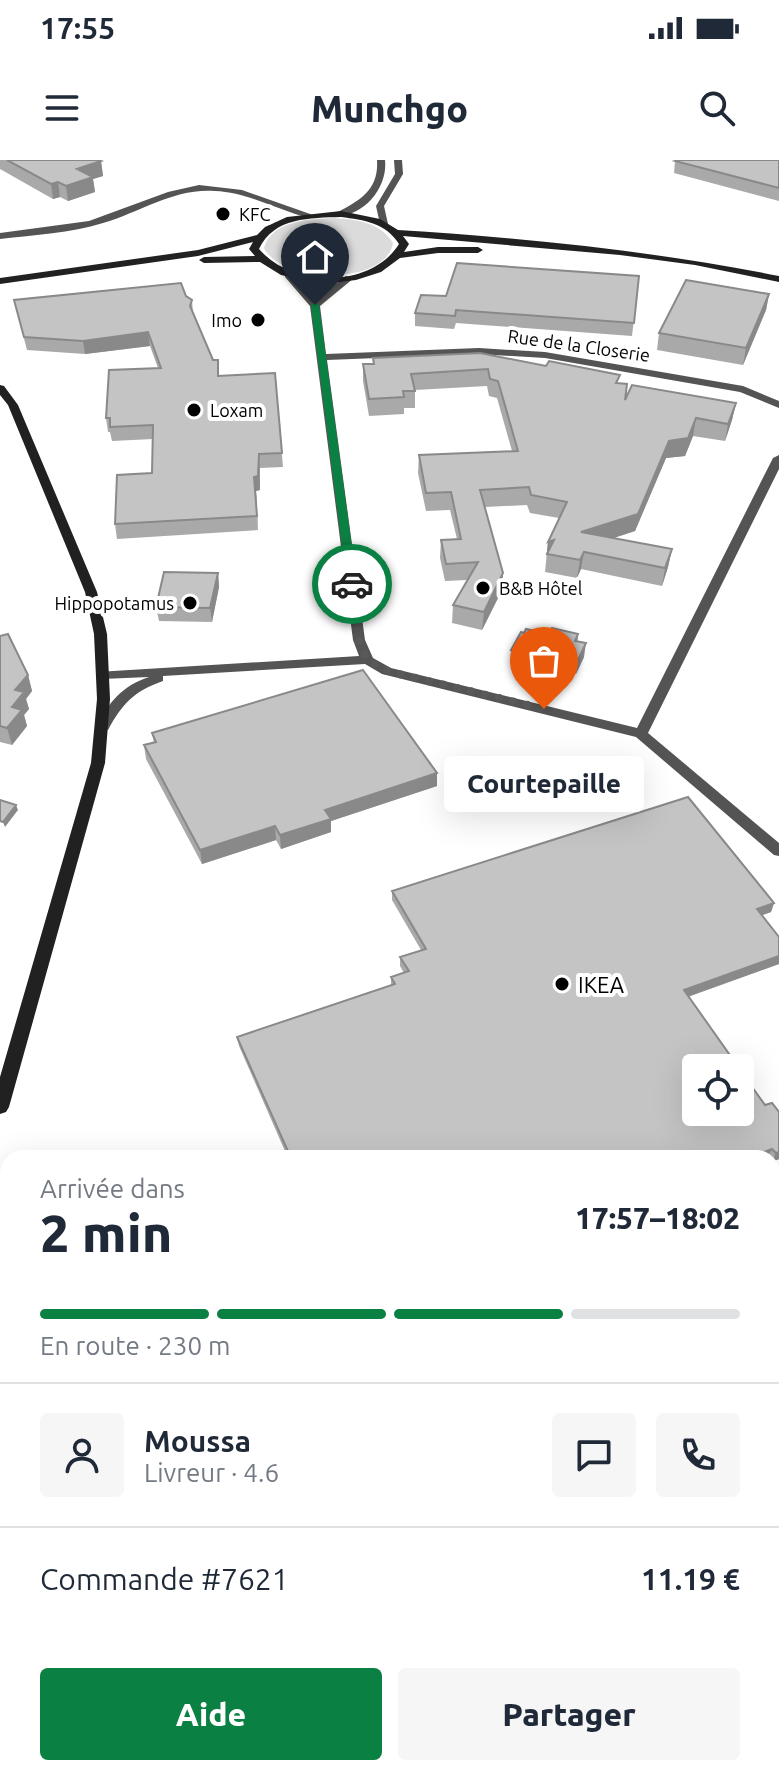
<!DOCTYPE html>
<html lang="fr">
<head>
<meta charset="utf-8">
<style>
	:root { --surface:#fff; --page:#f6f6f7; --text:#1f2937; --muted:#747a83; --line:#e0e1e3; --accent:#0b8043 }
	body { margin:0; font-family:Ubuntu,sans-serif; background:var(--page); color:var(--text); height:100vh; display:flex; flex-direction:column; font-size:30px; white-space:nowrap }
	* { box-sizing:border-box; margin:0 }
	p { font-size:26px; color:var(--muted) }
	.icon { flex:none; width:44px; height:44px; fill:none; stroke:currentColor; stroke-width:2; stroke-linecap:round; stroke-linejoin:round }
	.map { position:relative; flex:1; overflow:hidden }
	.panel { position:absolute; left:0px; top:990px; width:780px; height:626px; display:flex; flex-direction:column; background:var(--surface); border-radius:24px 24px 0 0; box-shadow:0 8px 32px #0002 }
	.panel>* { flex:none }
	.buttons { position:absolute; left:682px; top:894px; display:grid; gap:16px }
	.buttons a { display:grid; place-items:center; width:72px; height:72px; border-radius:8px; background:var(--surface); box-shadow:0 8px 32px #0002; font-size:40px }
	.pin { position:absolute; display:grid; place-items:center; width:68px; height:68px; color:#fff; margin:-82px -34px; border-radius:50% 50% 50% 0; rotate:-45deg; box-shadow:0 0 8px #0007 }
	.pin .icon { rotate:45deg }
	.courier { position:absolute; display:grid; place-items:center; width:80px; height:80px; margin:-40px; border:6px solid #0b8043; border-radius:50%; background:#fff; color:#222; box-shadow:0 2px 10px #0007 }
	.bubble { position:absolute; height:56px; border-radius:8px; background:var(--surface); box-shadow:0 8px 32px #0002; font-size:26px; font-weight:800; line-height:56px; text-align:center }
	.summary em { font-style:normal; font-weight:800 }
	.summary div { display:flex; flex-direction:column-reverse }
	.summary { display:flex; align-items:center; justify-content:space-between; height:136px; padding:0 40px }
	h1 { font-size:52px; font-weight:800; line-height:60px }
	.bar { display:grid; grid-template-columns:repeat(4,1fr); gap:12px 8px; align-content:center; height:96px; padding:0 40px }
	.bar i { height:10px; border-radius:6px; background:var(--line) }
	.bar .current { background:var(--accent) }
	.bar p { grid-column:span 4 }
	.line { display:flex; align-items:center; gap:20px; padding:0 40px; border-top:2px solid var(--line) }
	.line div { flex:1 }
	.round { display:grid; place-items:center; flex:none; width:84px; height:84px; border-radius:8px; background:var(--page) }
	.primary-button { display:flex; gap:16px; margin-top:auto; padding:16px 40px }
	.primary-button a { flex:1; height:92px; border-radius:8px; background:var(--accent); color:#fff; font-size:32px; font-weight:800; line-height:92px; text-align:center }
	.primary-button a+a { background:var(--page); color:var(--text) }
	.status { display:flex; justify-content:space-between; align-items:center; height:56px; padding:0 40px; background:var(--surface); direction:ltr }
	.status svg { height:22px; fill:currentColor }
	header { display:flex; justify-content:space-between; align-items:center; height:104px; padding:0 40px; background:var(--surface); font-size:36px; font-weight:800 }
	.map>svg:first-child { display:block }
</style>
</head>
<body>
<div class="status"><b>17:55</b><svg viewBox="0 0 49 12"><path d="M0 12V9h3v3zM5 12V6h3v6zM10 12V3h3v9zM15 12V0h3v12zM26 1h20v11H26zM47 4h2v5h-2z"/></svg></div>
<header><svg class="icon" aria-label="menu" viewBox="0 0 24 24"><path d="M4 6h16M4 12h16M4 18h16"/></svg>Munchgo<svg class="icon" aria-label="search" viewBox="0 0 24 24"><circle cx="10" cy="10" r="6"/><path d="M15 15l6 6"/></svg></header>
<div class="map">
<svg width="779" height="1615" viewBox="0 0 779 1615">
	<rect width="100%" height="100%" fill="#fff"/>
	<path fill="#dbdbdb" d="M335 58C358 60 380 62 393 83 386 126 282 124 264 88 272 60 310 59 335 58Z"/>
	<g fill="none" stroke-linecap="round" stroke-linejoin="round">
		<path fill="#545454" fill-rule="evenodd" d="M377 0H385C388 26 366 55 338 56V52C361 40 379 29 377 0Z
			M394 0H402L403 14 384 46 388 64 384 67 380 64 376 46 395 14Z
			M199 25 242 30 313 55 309 58C278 50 247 32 215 31 174 28 141 52 103 63 70 73 35 75 0 79V73L89 61 168 32Z
			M285 113H291L316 140 346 116 354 118 320 146 326 194 479 188 545 192 743 226 779 241V248L740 232 545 198 479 194 327 200 365 480 373 498 391 508 637 568 773 298 779 295V309L648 573 779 683V696L774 695 636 577 382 514 365 504 163 516V521C134 531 122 544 108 570H98L96 567C109 542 122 526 149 517L102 519 97 518V512L359 496 353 480 310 146 285 117Z"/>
		<path fill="#212121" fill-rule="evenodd" d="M341 51 380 59 398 70C526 78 654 91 779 116V122L695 105 620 95 403 76 409 84 404 92 438 87H478L483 90 478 93H438L400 98 381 112 356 120 331 123 307 121 281 115 260 102 204 103 199 100 204 97 255 96 249 89 253 82 198 96 0 124V118L198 90 257 75 265 67 287 57ZM341 57C364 60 386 63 399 84 371 129 292 128 259 89 274 57 310 58 341 57Z
			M0 225 4 226 18 245 97 432 107 474 110 539 105 603 9 947 6 952 0 954V917L91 603 97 539 94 474 85 432 8 245 0 235Z
			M0 1392 8 1396V1468L0 1465Z"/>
		<path fill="#000" fill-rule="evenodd" d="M0 1528 8 1531V1593L0 1589Z
			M8 1594V1608H36L38 1615H2L0 1608Z"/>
	</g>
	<path fill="#a9a9a9" d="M0 0H98L101 1 103 16 93 19 95 32 68 41 60 37 53 39 0 9Z
		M779 0V41L674 13 675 1Z
		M639 116 632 176 456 163 454 169 415 166V153L446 136Z
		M769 134 766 150 743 205 657 190 659 173Z
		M186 136 192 140 193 153 219 216 275 213 283 307 260 308V330L256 331 258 370 117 379 115 364 152 313 153 279 112 281 110 272H108L106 258 158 208 150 186 85 194 27 190 14 140Z
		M373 198 618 223 625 240 736 243 732 260 725 281 693 276 685 296 666 298 635 371 614 378 672 389 668 407 662 426 581 409 577 418 545 412 548 382 559 358 530 353 527 345 485 347 503 413 502 430 482 470 452 463 453 445 467 420 445 421 440 398 441 380 457 379 450 350 426 351 418 313 419 295 512 291 497 238 489 236 487 226 415 230V248H404V254L369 256 363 221V204H373Z
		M218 413 219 427 212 462 159 461 156 447Z
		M549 474H578V482L584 497 576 514 567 512 563 521 533 514V509L510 504 511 490Z
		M0 476 28 515 32 531 26 539 29 549 24 555 27 566 12 585 0 582Z
		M152 573 437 613V626L331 661V672L281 689 276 680 202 704 146 599 144 585 154 583Z
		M392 731 774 743 771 752 762 755 779 777V804L688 837 765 945 779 952V999L772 1002V998L769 997 288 998 239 886 237 877 391 825V817L404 813 400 806V797L421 790 392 740Z"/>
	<path fill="#898989" d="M101 1 103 16 93 19 95 32 68 41 66 26 77 9Z
		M58 22 60 37 53 39 51 24Z
		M769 134 766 150 743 205 746 188Z
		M148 172 150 186 85 194 83 181Z
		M736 243 732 260 725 281 728 264Z
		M696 258 693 276 685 296 666 298 635 371 579 389 581 372 669 281Z
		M259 294 260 330 256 331 258 370 254 317Z
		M554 380 547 394 546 400 548 382Z
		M672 389 668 407 662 426 665 408Z
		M584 392 581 409 577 418 580 400Z
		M218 413 219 427 212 462 210 448Z
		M503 413 502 430 482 470 484 452Z
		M586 483 584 497 576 514 578 500Z
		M569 498 567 512 563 521 565 507Z
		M28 515 32 531 26 539 29 549 24 555 27 566 12 585 7 568 15 530Z
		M437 613V626L331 661V672L281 689 280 675 325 650Z
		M16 645 18 650 5 667 3 662Z
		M275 666 276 680 202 704 200 690Z
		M774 743 771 752 754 758 757 749Z
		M779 796V804L681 839 684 830Z
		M772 989 767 998H749Z
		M779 992V999L772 1002 776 993Z"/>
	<path fill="#c4c4c4" stroke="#898989" stroke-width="2" d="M7 0H98L101 1 77 9 93 17 66 26 58 22 51 24Z
		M678 0H779V28L675 1Z
		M457 103 639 116 634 163 456 150 455 156 415 153 421 135 446 136Z
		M686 120 769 134 746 188 659 173Z
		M181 123 186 136 192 140 190 146 213 200H218V216L275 213 282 293 259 294 258 316 254 317 257 356 115 364 117 315 152 313 153 265 110 267V258H106L109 210 161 208 148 172 83 181 24 177 14 140Z
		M480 193 546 206 549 201 620 215 616 223 627 224 625 240 632 225 736 243 728 264 696 258 688 278 669 281 638 354 581 372 672 389 665 408 584 392 580 400 547 394 554 380 548 382 567 342 531 335 529 327 480 330 503 413 484 452 453 445 478 402 446 404 441 380 461 379 451 332 426 333 419 295 518 291 498 221 490 219 488 209 411 214 415 231H403L404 237 369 239 363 204H374L373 198Z
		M164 412 218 413 210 448 156 447Z
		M552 468 578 474 575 481 586 483 578 500 569 498 565 507 534 500 537 496 511 490 521 472 524 473 526 469 549 474Z
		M8 474 28 515 15 530 24 532 12 547 22 550 7 568 0 566V476Z
		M363 510 437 613 325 650 331 659 280 675 275 666 200 690 144 585 156 582 152 573Z
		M688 637 774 743 757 749 779 777V796L684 830 739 908H696V952H740V910L765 945 772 943 779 952V992L776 993 772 989 749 998H291L237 877 395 824 391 817 409 811 400 797 426 789 392 731Z
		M0 640 16 645 3 662 0 661Z
		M772 1186 779 1196V1372L772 1376Z"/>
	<path fill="#0b8043" d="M315 142 319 145 357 424 352 427 347 424 311 145Z"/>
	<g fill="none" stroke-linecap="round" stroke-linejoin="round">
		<path stroke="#595959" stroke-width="8" stroke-dasharray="0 14.4" d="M352 424 359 480 367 500 387 511 544 549"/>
	</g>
	<g fill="#000" stroke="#fff" stroke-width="3">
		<circle cx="223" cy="54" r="8"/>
		<circle cx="258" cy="160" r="8"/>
		<circle cx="194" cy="250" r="8"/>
		<circle cx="483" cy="428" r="8"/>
		<circle cx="190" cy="443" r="8"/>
		<circle cx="562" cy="824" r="8"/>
	</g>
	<g text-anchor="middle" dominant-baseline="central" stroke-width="8" stroke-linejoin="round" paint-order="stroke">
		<g font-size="18" fill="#000" stroke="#fff" text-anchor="start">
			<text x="239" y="54">KFC</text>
			<text x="242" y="160" text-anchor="end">Imo</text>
			<text x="210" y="250">Loxam</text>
			<text x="499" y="428">B&amp;B Hôtel</text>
			<text x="174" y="443" text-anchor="end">Hippopotamus</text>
		</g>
		<g font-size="18" fill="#000" stroke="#fff">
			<text transform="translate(579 185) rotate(8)">Rue de la Closerie</text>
		</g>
		<g font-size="22" fill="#000" stroke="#fff" text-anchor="start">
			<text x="578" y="824">IKEA</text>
		</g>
	</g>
</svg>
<div class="buttons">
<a><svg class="icon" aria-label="locate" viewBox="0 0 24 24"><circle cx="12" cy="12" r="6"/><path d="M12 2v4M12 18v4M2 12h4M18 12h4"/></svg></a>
</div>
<div class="pin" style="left:544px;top:549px;background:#ea580c"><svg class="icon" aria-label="bag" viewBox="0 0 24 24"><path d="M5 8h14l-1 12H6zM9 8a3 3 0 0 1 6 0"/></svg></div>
<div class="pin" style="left:315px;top:145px;background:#1f2937"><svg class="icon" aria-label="home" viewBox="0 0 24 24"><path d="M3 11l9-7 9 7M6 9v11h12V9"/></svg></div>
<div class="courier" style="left:352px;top:424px"><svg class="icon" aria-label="car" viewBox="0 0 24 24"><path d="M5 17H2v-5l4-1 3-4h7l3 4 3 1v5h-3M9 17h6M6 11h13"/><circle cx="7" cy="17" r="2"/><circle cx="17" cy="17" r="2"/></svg></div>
<div class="bubble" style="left:444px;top:596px;width:200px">Courtepaille</div>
<section class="panel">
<div class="summary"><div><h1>2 min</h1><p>Arrivée dans</p></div><em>17:57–18:02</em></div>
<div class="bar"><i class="current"></i><i class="current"></i><i class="current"></i><i></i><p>En route · 230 m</p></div>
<div class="line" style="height:144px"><a class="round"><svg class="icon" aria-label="person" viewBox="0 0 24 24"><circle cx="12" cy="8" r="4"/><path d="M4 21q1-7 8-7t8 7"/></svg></a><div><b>Moussa</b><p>Livreur · 4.6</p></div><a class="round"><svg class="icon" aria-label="chat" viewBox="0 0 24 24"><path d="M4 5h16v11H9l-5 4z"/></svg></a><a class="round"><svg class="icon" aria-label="phone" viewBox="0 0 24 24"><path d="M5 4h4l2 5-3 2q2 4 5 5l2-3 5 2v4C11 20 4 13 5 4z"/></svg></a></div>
<div class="line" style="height:104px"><div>Commande #7621</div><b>11.19 €</b></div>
<div class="primary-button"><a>Aide</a><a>Partager</a></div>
</section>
</div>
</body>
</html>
